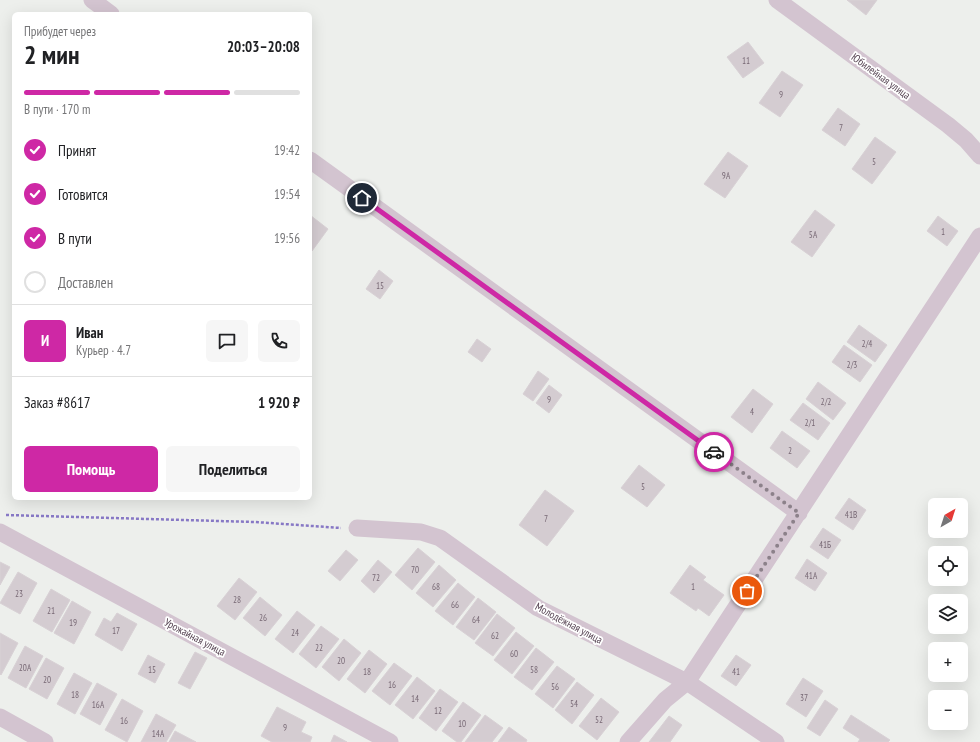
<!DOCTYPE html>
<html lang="ru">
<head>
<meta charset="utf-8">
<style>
	:root { --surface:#fff; --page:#f6f6f6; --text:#202124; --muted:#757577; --line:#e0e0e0; --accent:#ce28a5 }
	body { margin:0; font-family:"PT Sans Narrow",sans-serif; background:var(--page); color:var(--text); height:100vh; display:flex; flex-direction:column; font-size:15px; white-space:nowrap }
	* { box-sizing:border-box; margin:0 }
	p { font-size:13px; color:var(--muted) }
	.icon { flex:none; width:22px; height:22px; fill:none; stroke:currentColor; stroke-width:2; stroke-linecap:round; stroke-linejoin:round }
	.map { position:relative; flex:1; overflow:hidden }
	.details { position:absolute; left:12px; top:12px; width:300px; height:488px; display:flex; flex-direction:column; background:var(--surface); border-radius:6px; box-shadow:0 4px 16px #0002 }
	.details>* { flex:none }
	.needle { width:26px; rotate:39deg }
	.tools { position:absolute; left:928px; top:498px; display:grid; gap:8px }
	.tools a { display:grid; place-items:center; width:40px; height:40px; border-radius:6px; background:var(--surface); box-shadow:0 4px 16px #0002; font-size:20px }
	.pin { position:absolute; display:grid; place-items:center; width:34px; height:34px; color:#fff; margin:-17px; border:2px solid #fff; border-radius:50%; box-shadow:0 1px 4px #0007 }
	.courier { position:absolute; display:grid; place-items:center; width:40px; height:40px; margin:-20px; border:3px solid #ce28a5; border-radius:50%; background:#fff; color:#222; box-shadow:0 1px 5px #0007 }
	.summary em { font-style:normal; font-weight:600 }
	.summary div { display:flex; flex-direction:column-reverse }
	.summary { display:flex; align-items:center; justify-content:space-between; height:68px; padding:0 12px }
	h1 { font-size:26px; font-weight:600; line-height:30px }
	.bar { display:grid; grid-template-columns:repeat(4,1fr); gap:6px 4px; align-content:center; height:48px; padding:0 12px }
	.bar i { height:5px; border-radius:3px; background:var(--line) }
	.bar .current { background:var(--accent) }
	.bar p { grid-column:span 4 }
	.line { display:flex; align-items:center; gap:10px; padding:0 12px; border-top:1px solid var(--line) }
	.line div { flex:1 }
	.round { display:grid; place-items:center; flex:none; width:42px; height:42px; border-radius:6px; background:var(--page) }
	ol { padding:0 12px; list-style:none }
	li { display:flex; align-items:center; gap:12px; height:44px }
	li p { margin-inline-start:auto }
	li .icon { padding:4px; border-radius:50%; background:var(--accent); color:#fff; stroke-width:4 }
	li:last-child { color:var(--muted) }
	li i { width:22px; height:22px; border:2px solid var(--line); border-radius:50% }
	.cta { display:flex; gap:8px; margin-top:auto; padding:8px 12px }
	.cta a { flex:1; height:46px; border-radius:6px; background:var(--accent); color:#fff; font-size:16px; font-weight:600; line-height:46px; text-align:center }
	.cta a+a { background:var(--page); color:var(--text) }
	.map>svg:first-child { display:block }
</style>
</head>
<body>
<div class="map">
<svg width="980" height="742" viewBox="0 0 980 742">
	<rect width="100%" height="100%" fill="#edefec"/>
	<path fill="#d4ccd1" stroke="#d8d1d5" d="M847 0H877L866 15Z
		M748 42 764 63 743 78 727 57Z
		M782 71 803 85 780 117 759 103Z
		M838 108 860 124 845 146 822 130Z
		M875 137 896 152 872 184 852 169Z
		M728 152 748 166 725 198 704 184Z
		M815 210 835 225 812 257 791 242Z
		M310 215 328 229 312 251 310 249Z
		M938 216 958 231 947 246 927 231Z
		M379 270 393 281 380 299 366 289Z
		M859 325 887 345 875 362 847 342Z
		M477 339 491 349 482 362 468 352Z
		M844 345 872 365 860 382 832 362Z
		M538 371 549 379 533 401 523 394Z
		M818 382 846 403 833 420 806 399Z
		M549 385 562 395 549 413 536 403Z
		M753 389 773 404 752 433 731 417Z
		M803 403 830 423 818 440 790 420Z
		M782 431 810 451 797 468 770 448Z
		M639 465 665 485 647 507 621 488Z
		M545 490 574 511 547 546 519 525Z
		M849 498 866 510 853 530 835 518Z
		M823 528 841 540 828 559 810 547Z
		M418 548 435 562 412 590 395 575Z
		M346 550 358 560 340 581 328 571Z
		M807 559 827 573 815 591 795 578Z
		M378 560 392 572 374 593 361 581Z
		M0 562 10 567 0 585Z
		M439 565 456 580 433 607 416 593Z
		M690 565 706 577 703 580 724 595 709 616 698 608 696 611 670 593Z
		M18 572 37 583 20 614 0 603Z
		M239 578 257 592 235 620 217 606Z
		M458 583 475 597 453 625 435 611Z
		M51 589 70 600 52 632 33 621Z
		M260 597 282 615 265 636 243 618Z
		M478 598 496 612 474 640 456 627Z
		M72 601 91 612 74 644 54 633Z
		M297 611 315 625 293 653 275 639Z
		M117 613 137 624 122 651 95 635 104 618 111 622Z
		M497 614 515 628 493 656 475 643Z
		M321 626 339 639 316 668 299 654Z
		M516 632 534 646 512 674 494 660Z
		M0 633 18 643 1 675 0 674Z
		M344 639 361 653 339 681 322 667Z
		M25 646 43 656 26 688 8 678Z
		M536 648 554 662 532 690 514 677Z
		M369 650 387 664 365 693 347 679Z
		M195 652 207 658 190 689 178 683Z
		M148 655 165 664 155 683 138 674Z
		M736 655 751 665 736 686 721 676Z
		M46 658 64 668 47 699 29 689Z
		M394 663 412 676 390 705 372 691Z
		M557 666 575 679 553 708 535 694Z
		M74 673 92 683 75 714 57 704Z
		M417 677 435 691 413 719 395 705Z
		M803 678 823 691 806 717 786 704Z
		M577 682 594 695 572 724 555 710Z
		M97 683 117 694 100 725 80 714Z
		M440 689 458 702 436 731 419 718Z
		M601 698 619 712 597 740 579 726Z
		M122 699 143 711 127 742 105 730Z
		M825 700 838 709 820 736 807 728Z
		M463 702 481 715 461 742H457L442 731Z
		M277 707 306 722 301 732 312 737 310 742H272L261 736Z
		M156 714 176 725 166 742H141Z
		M485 715 503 728 492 742H465Z
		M851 715 890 740 888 742H858L860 739 843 728Z
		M669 716 682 725 670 742H649Z
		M509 727 527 740 526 742H498Z
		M175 731 196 742H169Z
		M334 735 347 742H331Z"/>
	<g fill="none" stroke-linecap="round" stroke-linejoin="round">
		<path stroke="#8778c5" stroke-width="2.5" stroke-dasharray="3 2" stroke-linecap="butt" d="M6 515 255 522 341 528"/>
		<path stroke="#d3c4d0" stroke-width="17" d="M92 0 111 14
			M777 0 948 125 966 140 980 156
			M310 160 799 513
			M357 528 421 532 440 538 538 608 687 682 776 742
			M0 532 390 742
			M0 717 45 742
			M628 742 665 700 687 682 980 236"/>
	</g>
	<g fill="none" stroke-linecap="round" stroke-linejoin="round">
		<path stroke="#8c818a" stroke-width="4" stroke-dasharray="0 7.2" d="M714 452 799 513 747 591"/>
		<path stroke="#ce28a5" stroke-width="5" d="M362 198 714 452"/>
	</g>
	<g text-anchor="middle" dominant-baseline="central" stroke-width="3.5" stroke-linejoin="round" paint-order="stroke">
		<g font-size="9" fill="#776874">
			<text x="746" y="60">11</text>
			<text x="781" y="94">9</text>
			<text x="841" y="127">7</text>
			<text x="874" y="161">5</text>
			<text x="726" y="175">9А</text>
			<text x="943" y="231">1</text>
			<text x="813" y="234">5А</text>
			<text x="380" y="285">15</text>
			<text x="867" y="343">2/4</text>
			<text x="852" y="364">2/3</text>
			<text x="549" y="399">9</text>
			<text x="826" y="401">2/2</text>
			<text x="752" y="411">4</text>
			<text x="810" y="422">2/1</text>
			<text x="790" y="450">2</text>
			<text x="643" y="486">5</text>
			<text x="851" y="514">41В</text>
			<text x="546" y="518">7</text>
			<text x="825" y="544">41Б</text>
			<text x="415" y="569">70</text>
			<text x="811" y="575">41А</text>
			<text x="376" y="577">72</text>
			<text x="436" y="586">68</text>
			<text x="693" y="586">1</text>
			<text x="19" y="593">23</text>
			<text x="237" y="599">28</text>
			<text x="455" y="604">66</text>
			<text x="51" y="610">21</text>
			<text x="263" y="617">26</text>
			<text x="476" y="619">64</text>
			<text x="73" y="622">19</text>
			<text x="116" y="630">17</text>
			<text x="295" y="632">24</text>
			<text x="495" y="635">62</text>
			<text x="319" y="647">22</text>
			<text x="514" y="653">60</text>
			<text x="341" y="660">20</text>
			<text x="25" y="667">20А</text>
			<text x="152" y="669">15</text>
			<text x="534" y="669">58</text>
			<text x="367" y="671">18</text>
			<text x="736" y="671">41</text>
			<text x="47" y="679">20</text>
			<text x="392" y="684">16</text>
			<text x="555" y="686">56</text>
			<text x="75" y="694">18</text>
			<text x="804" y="697">37</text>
			<text x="415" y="698">14</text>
			<text x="574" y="703">54</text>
			<text x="98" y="704">16А</text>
			<text x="438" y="710">12</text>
			<text x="599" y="719">52</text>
			<text x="124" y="720">16</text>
			<text x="462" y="723">10</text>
			<text x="285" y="727">9</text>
			<text x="158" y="733">14А</text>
		</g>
		<g font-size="11" fill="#584655" stroke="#fff">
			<text transform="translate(881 76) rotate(36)">Юбилейная улица</text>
			<text transform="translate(569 623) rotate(28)">Молодёжная улица</text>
			<text transform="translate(195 637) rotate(28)">Урожайная улица</text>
		</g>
	</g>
</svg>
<div class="tools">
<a><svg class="needle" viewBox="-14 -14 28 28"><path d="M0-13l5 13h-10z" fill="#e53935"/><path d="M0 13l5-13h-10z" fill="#757577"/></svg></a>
<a><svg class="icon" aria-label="locate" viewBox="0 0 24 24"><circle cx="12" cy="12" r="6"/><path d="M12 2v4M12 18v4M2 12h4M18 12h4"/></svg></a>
<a><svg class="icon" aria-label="layers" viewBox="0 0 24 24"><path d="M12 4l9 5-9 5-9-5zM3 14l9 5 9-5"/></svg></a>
<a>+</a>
<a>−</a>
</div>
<div class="pin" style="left:747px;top:591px;background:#ea580c"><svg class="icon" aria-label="bag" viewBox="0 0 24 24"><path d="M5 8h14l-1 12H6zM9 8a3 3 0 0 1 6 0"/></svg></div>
<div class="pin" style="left:362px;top:198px;background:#1f2937"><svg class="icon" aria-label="home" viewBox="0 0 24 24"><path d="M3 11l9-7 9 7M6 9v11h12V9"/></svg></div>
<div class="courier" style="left:714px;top:452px"><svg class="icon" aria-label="car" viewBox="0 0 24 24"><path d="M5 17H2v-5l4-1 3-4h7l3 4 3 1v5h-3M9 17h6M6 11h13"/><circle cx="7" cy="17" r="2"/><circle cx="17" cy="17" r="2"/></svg></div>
<section class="details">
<div class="summary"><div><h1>2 мин</h1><p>Прибудет через</p></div><em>20:03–20:08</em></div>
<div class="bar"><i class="current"></i><i class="current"></i><i class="current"></i><i></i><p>В пути · 170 m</p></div>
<ol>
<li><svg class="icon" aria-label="check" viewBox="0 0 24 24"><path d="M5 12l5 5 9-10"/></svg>Принят<p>19:42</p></li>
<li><svg class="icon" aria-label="check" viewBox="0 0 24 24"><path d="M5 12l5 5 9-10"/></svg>Готовится<p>19:54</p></li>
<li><svg class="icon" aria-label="check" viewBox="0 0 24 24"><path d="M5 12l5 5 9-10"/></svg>В пути<p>19:56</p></li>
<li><i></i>Доставлен</li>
</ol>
<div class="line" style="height:72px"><b class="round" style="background:var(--accent);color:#fff">И</b><div><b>Иван</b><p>Курьер · 4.7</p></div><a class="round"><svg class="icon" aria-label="chat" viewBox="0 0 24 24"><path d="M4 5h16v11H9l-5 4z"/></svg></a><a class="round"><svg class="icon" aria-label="phone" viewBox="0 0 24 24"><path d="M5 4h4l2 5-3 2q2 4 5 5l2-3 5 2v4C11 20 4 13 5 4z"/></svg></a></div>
<div class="line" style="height:52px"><div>Заказ #8617</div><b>1 920 ₽</b></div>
<div class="cta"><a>Помощь</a><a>Поделиться</a></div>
</section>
</div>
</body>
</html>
